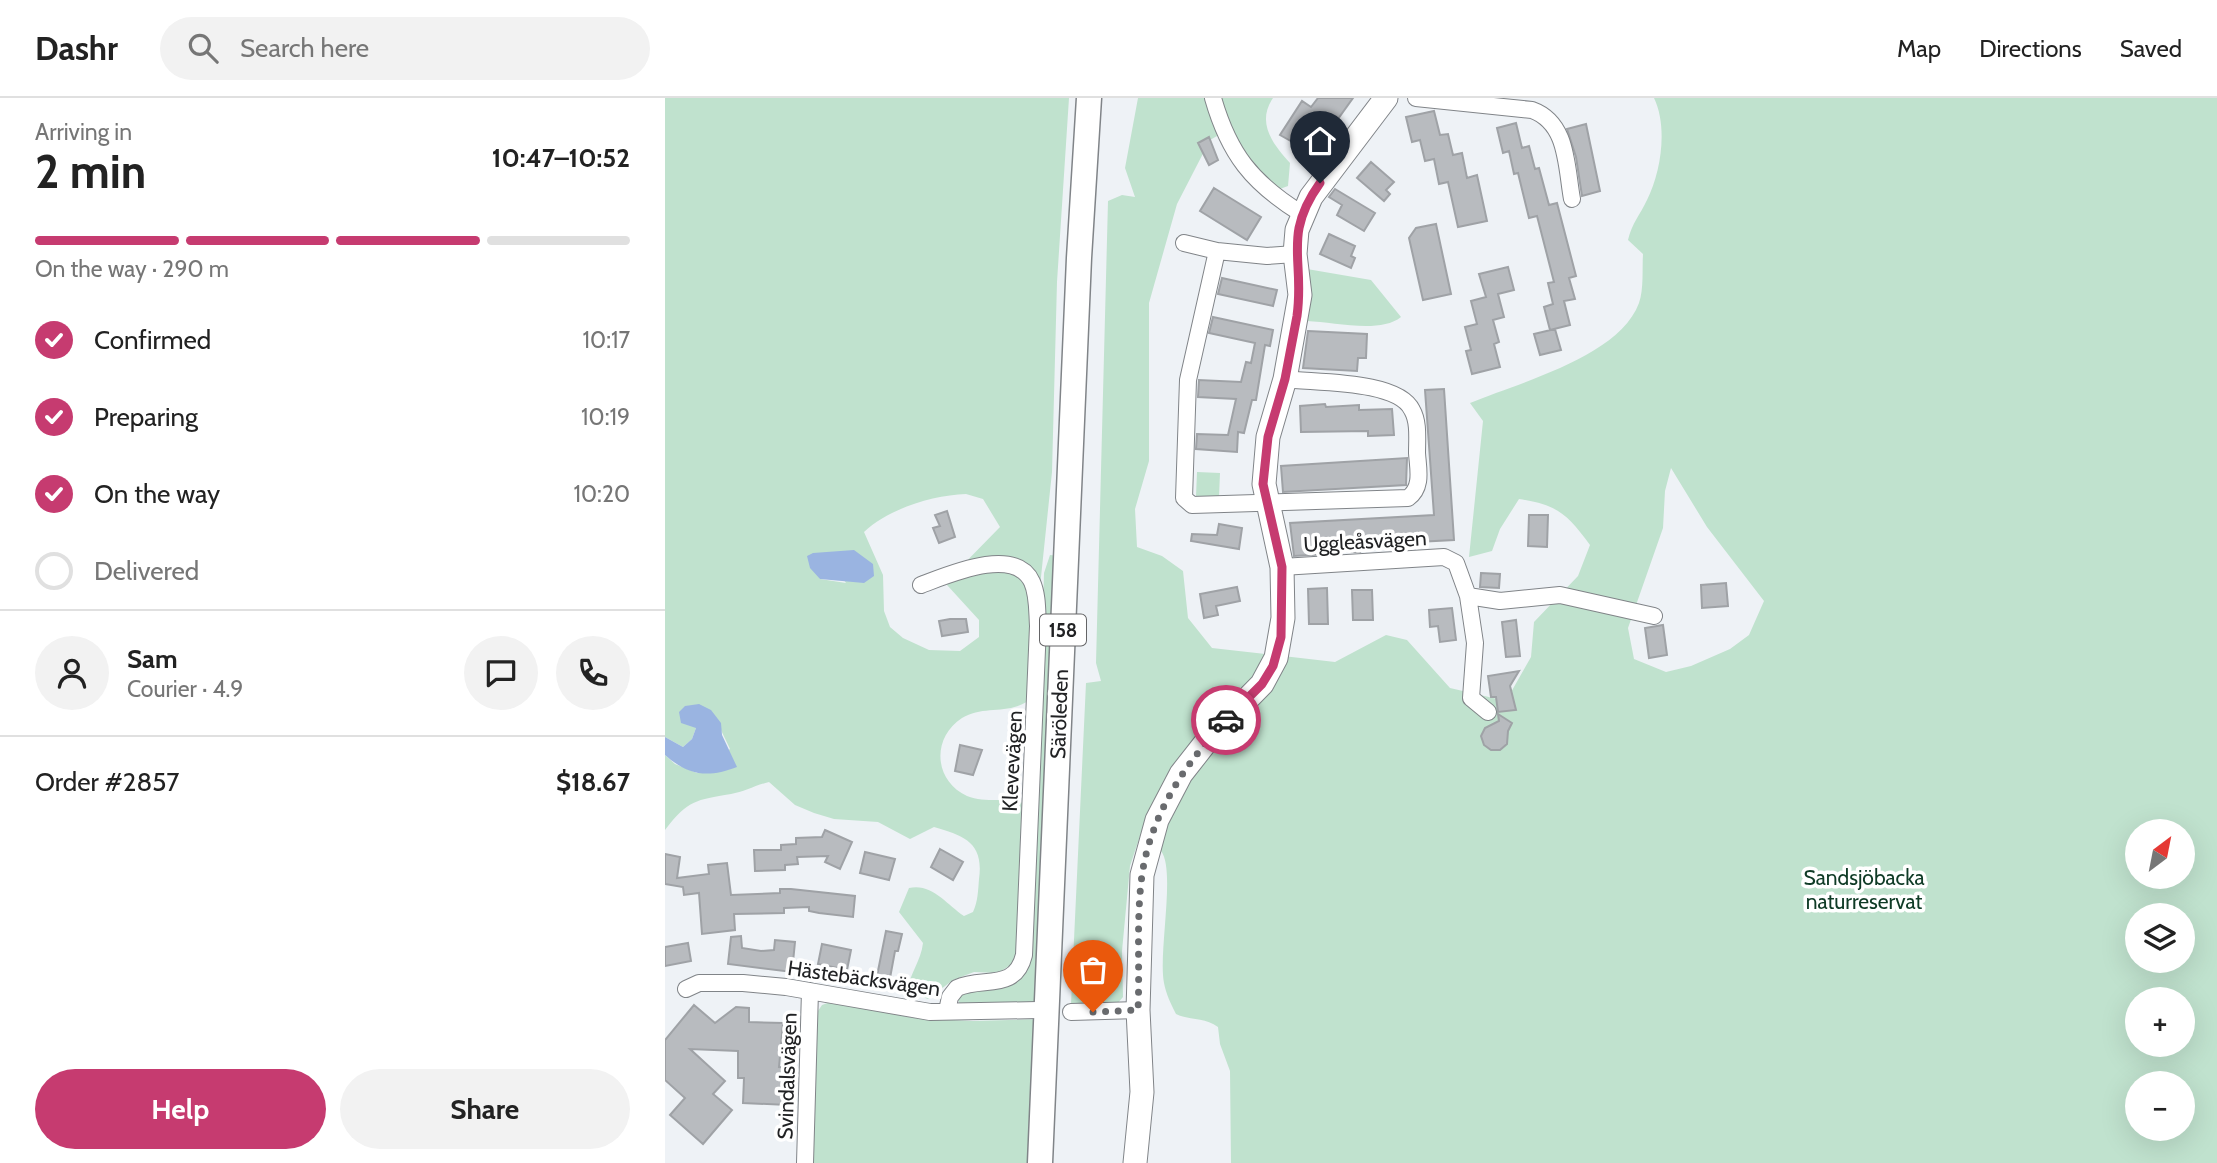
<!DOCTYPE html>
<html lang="en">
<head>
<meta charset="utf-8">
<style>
	:root { --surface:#fff; --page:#f2f2f2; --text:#222; --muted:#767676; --line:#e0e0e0; --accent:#c63b70 }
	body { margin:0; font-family:Cabin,sans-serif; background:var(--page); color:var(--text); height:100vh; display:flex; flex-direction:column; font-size:26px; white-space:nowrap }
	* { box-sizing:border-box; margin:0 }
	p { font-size:23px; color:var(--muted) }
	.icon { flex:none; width:38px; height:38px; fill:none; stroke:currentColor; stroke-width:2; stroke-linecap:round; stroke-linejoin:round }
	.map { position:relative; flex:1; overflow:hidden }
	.drawer { display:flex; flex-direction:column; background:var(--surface); width:665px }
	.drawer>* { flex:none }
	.needle { width:46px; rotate:32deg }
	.fabs { position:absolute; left:1460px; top:721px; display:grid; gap:14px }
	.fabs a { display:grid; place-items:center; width:70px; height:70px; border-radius:50%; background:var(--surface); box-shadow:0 7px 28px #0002; font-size:35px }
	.pin { position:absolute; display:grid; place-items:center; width:60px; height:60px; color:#fff; margin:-72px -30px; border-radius:50% 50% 50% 0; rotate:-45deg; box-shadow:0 0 7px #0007 }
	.pin .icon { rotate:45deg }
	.courier { position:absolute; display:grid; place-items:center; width:70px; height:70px; margin:-35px; border:5px solid #c63b70; border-radius:50%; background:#fff; color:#222; box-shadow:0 2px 9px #0007 }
	.headline em { font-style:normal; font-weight:800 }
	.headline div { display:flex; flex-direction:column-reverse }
	.headline { display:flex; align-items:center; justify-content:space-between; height:119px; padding:0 35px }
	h1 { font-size:46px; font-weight:800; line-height:52px }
	.bar { display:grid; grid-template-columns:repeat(4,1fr); gap:10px 7px; align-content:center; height:84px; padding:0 35px }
	.bar i { height:9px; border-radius:5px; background:var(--line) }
	.bar .on { background:var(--accent) }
	.bar p { grid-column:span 4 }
	.line { display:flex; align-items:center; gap:18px; padding:0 35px; border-top:2px solid var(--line) }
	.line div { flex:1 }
	.round { display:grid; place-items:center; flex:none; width:74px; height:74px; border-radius:37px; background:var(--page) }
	ol { padding:0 35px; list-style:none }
	li { display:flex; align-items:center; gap:21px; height:77px }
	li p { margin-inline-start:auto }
	li .icon { padding:7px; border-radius:50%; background:var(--accent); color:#fff; stroke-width:4 }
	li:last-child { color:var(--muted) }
	li i { width:38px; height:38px; border:4px solid var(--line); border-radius:50% }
	.action { display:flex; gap:14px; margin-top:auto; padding:14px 35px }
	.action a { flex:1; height:80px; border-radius:42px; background:var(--accent); color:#fff; font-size:28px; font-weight:800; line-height:80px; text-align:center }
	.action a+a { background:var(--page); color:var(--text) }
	header { display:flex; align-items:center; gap:42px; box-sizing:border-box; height:98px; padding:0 35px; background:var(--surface); border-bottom:2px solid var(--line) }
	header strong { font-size:33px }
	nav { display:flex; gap:38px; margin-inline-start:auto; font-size:24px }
	.search { width:490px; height:63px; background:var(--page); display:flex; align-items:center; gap:18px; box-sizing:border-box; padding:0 24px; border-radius:38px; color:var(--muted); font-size:26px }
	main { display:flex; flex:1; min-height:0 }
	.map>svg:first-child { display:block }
</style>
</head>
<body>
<header>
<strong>Dashr</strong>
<div class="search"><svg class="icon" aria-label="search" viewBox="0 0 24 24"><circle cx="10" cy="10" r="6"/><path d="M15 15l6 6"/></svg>Search here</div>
<nav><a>Map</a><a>Directions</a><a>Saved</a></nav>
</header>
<main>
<section class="drawer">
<div class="headline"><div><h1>2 min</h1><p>Arriving in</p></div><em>10:47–10:52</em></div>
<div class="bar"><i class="on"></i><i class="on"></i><i class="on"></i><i></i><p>On the way · 290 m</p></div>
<ol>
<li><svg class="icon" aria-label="check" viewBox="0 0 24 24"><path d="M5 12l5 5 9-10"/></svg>Confirmed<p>10:17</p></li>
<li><svg class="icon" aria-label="check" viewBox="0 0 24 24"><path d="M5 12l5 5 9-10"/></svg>Preparing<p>10:19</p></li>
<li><svg class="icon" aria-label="check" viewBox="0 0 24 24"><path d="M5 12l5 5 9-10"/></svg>On the way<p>10:20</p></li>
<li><i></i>Delivered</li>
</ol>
<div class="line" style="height:126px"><a class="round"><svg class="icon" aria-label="person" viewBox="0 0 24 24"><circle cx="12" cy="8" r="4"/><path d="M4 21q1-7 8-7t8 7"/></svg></a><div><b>Sam</b><p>Courier · 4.9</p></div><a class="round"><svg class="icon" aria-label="chat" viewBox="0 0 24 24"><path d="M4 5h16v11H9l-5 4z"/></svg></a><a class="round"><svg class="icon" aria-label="phone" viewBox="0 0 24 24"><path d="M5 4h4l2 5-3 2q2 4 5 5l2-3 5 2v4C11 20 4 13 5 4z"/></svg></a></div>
<div class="line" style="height:91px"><div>Order #2857</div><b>$18.67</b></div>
<div class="action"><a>Help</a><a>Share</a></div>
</section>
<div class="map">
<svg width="1552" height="1065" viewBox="0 0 1552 1065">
	<rect width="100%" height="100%" fill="#eef2f6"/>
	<path fill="#c0e2ce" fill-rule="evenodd" d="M0 0H404L392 184 387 374 363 603C342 617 318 607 297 620 266 640 269 683 302 698 321 706 342 698 360 706L355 843 347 866 333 875 309 874 288 882 263 901 242 893C245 875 256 863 258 845L234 814 244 790C267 785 281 806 299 818L308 814C313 803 313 793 314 781 319 745 300 738 269 729L245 741 213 724 169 721 149 715 130 707 104 684C91 687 79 694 66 696 31 702 23 702 0 732V657L10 666 32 675 65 651 55 630H31L27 641 18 649 0 639ZM301 396 318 401 335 429 287 478 282 487 314 522V539L295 553 264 552 238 540 225 529 219 513 218 477 199 434C223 411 268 397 301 396ZM148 455H159L181 485 155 481Z
		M473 0H608C591 25 608 46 625 65L623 88 612 92 584 68 566 30 545 42 512 106 484 205V363L470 411 472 449 497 458 518 473 523 520 547 550 670 564 721 537 742 542 785 590 841 603 866 559 869 524 913 478 925 447C902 416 893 407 854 401L835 431 827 453 804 459 818 323 805 305C855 284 954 259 974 205 979 191 977 171 978 156L963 142C967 125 975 117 982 102 996 74 1003 29 989 0H1552V1065H566L565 973 555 946 553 929C540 919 526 923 511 916 506 906 501 896 499 885 493 855 511 772 496 753 491 746 482 741 476 735L465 768 457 853 458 899 452 906H406L421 585 436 583 431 565 443 103 457 97 470 99 460 70ZM1006 370 1042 429 1099 503 1084 537 1065 551 1026 568 1001 574 969 561 963 530 998 430 1000 393ZM1472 733H1517V779H1472ZM1472 817H1517V863H1472ZM1472 901H1517V947H1472ZM1472 985H1517V1031H1472Z
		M642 171 706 182 736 219C715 236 669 224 642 223Z
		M532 374 555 375 554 399 531 398Z
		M385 457 395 458 375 908 294 905 293 898 299 892 355 879 375 610 379 475Z
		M165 904 249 920 308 923 375 921 368 1065H146L151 916 157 907Z"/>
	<path fill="#9ab4e1" d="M189 452 208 466 209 478 199 485 155 481 145 470 142 458 148 455Z
		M34 606 46 612 56 625 57 637 72 669C43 680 24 678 0 657V639L18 649 27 641 31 630 16 625 14 614 20 608Z"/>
	<path fill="#b8bbbf" stroke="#9fa2a6" stroke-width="2" d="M653 0H688L665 32 648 20 631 46 615 37 637 3 646 9Z
		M769 13 775 37 783 36 788 57 797 55 802 80 812 77 822 123 793 129 783 84 774 86 769 61 760 63 755 42 747 44 741 19Z
		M851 25 857 50 864 48 870 71 874 70 884 107 892 105 911 178 904 180 910 201 899 203 905 227 885 232 879 209 888 206 883 185 889 184 872 118 864 120 853 75 849 76 844 53 838 55 832 30Z
		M921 26 935 93 917 98 911 59 902 31Z
		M544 39 553 62 544 67 533 45Z
		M706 64 729 84 721 92 725 96 719 103 692 80Z
		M549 90 596 119 582 142 535 113Z
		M670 91 710 115 699 133 672 117 677 107 664 99Z
		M771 126 786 196 758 202 744 140 751 130Z
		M664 136 690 148 686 158 690 160 686 170 655 156Z
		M843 169 849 192 833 196 839 219 828 222 834 244 829 246 835 269 807 276 801 253 806 252 800 229 812 226 806 203 821 199 814 176Z
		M557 180 612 192 608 208 553 196Z
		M548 219 608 232 605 248 600 247 591 302H587L579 335 573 334 572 354 531 351 532 336 563 337 571 301 533 299 534 282 576 284 581 264 586 265 590 245 544 235Z
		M890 231 896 252 875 257 869 236Z
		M643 233 702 236 701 260H693L692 273 638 270Z
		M779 291 789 442 694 447 695 454H686L684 447 661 449 662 456 629 458 625 425 769 417 760 292Z
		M660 306 661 309 694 307V312L727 311 729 337 703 338V333L636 334 635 308Z
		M742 360 741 387 618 394 616 368Z
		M282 413 290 439 274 445 268 430 275 428 270 417Z
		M864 417H883L882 449 863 448Z
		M554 426 577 430 574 451 526 443 527 436 552 437Z
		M816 475 835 476 834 490 815 489Z
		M1061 485 1063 508 1037 510 1036 487Z
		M572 489 575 503 551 508 553 517 539 520 535 496Z
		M662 490 663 526H644L643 491Z
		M687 492H707L708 522H688Z
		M787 510 791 542 775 544 773 528 765 529 764 512Z
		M285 521H301L303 534 277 538 274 523Z
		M851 522 855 558 841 559 837 524Z
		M998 527 1002 557 984 560 980 530Z
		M854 573 845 588 851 612 833 614 831 599H826L823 578Z
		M833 616 847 625 843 633 842 646 835 652H826L819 647 816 638 820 630 834 623Z
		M295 647 317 652 308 677 290 673Z
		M160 732 187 744 175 771 160 764 163 758 132 759 133 766 120 767V772L90 773 89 752H116V747L131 746V740L157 739Z
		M275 751 298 764 288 782 266 769Z
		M200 754 230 761 224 782 195 775Z
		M0 756 15 759 12 780 44 776 43 767 62 765 66 797 115 795V791H126L190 798 188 819 154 815 144 813V809L119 810V815L69 816 70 832 37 836 34 795 19 797 18 789 0 786Z
		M221 833 237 836 233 853H230L225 880 212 878Z
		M76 838 77 850 96 853 109 852 110 842 130 844 127 874 63 866 66 839Z
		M23 845 26 863 0 868V849Z
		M157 846 186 852 182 872 153 866Z
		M29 907 50 925 71 909 84 910V924L118 925 114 969 125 970 122 1007 78 1005 79 980H73V953L25 951 60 983 48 996 67 1012 38 1046 5 1017 20 1000 0 982V942Z"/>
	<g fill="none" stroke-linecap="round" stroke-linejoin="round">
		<g stroke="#808488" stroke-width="18">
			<path id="street" d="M548 0C564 56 587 85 637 116
				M751 0 867 12C903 25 901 68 907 101
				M519 145 552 153
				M620 281C651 285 733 282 747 312 754 324 752 341 752 355 753 371 758 389 743 400L527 407 519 400 523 282 552 153 602 158 630 156
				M617 469 779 459 791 465 803 498 810 545 806 600 823 614
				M256 487C283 477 350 447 367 484 373 497 372 514 373 528L359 857C350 894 318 878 292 890L285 899 282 913
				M803 498 835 503 895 497 989 518
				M21 891 34 885H78L121 889 265 914 373 912
				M406 914 473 912
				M140 1065 145 893"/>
		</g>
		<g stroke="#808488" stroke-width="25">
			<path id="secondary" d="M470 1065 477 994 473 912 477 777 492 722 516 676 545 639 597 586 611 560 618 520 617 469 599 386 603 339 620 281 635 197 630 156 632 132 646 99 721 0"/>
		</g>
		<g stroke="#808488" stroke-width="27">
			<path id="primary" d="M375 1065 414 160 424 0"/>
		</g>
		<use href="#street" stroke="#fff" stroke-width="16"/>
		<use href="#secondary" stroke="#fff" stroke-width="23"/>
		<use href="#primary" stroke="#fff" stroke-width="24"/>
	</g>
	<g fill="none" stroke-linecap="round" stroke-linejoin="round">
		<path stroke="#696b6e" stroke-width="7" stroke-dasharray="0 12.6" d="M428 914 473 912C475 868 471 821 477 777 486 716 520 666 561 622"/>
		<path stroke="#c63b70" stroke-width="9" d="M561 622 597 586 608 568 616 539 617 469 598 386 603 339 620 281 632 218C640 162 617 138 655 85"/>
	</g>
	<g text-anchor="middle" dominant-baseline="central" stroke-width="7" stroke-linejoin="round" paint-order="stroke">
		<rect fill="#fff" stroke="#646466" stroke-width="2" x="375" y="516.5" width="46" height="31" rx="5"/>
		<g font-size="19" font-weight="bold" fill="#212224">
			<text x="398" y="532">158</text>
		</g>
		<g font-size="21" fill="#212224" stroke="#fff">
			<text transform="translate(700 443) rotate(-3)">Uggleåsvägen</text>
			<text transform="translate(394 616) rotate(-88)">Säröleden</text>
			<text transform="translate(347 663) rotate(-87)">Klevevägen</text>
			<text transform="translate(199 880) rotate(8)">Hästebäcksvägen</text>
			<text transform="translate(122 978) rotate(-88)">Svindalsvägen</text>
		</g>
		<g font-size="21" fill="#0f3b26" stroke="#fff">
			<text x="1199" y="779">Sandsjöbacka<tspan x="1199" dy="24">naturreservat</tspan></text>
		</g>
	</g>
</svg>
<div class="fabs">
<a><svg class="needle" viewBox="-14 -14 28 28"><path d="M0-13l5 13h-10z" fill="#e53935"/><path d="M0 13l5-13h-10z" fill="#767676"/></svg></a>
<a><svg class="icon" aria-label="layers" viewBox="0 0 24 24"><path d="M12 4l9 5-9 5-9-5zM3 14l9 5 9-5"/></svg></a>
<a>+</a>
<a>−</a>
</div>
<div class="pin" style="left:428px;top:914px;background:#ea580c"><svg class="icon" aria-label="bag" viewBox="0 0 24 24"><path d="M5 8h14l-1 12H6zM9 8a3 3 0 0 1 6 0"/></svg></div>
<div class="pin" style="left:655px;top:85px;background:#1f2937"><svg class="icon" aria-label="home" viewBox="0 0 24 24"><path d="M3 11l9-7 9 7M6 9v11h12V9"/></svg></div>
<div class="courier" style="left:561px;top:622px"><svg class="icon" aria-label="car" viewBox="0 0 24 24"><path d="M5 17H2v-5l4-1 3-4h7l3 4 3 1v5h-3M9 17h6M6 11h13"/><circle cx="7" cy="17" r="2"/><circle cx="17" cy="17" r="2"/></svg></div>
</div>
</main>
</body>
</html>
